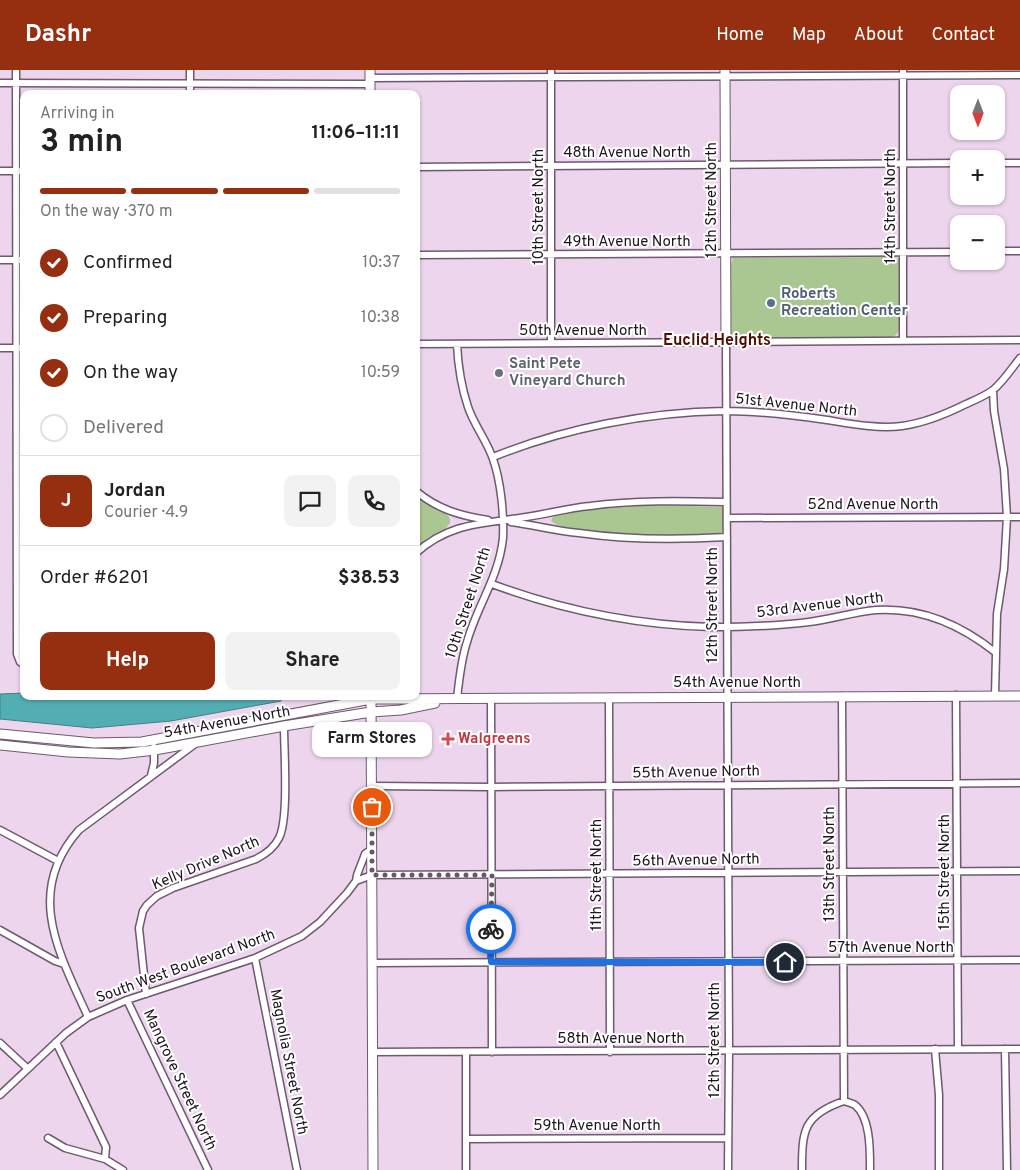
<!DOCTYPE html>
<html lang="en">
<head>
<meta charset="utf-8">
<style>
	:root { --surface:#fff; --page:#f2f2f2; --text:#222; --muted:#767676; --line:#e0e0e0; --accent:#962f10 }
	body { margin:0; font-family:Overpass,sans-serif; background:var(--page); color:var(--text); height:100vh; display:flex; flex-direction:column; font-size:19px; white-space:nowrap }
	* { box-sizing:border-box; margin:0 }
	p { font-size:16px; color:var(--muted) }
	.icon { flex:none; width:28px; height:28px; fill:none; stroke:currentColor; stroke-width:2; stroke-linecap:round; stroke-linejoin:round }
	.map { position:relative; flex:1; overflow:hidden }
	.details { position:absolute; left:20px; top:20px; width:400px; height:610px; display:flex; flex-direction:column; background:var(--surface); border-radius:10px; box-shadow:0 1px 4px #0004 }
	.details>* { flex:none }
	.needle { width:32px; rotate:180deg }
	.buttons { position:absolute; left:950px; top:15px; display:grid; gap:10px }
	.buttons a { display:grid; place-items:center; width:55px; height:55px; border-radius:10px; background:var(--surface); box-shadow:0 1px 4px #0004; font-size:25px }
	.pin { position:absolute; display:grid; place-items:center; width:42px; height:42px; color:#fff; margin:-21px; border:2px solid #fff; border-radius:50%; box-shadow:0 1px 5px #0007 }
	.courier { position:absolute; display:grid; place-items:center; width:50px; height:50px; margin:-25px; border:4px solid #1a73e8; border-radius:50%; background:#fff; color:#222; box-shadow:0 1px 6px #0007 }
	.bubble { position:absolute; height:35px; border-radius:10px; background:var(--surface); box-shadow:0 1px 4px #0004; font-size:16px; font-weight:700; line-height:35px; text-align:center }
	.headline em { font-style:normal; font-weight:700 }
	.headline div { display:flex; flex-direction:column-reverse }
	.headline { display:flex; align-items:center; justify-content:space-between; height:85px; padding:0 20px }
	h1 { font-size:32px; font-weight:700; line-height:38px }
	.bar { display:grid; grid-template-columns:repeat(4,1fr); gap:8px 5px; align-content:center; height:60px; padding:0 20px }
	.bar i { height:6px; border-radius:4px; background:var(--line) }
	.bar .current { background:var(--accent) }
	.bar p { grid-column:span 4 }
	.line { display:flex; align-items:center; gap:12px; padding:0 20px; border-top:1px solid var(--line) }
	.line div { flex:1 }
	.round { display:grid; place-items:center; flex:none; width:52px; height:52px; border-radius:10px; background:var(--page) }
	ol { padding:0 20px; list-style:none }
	li { display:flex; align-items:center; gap:15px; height:55px }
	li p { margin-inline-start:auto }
	li .icon { padding:5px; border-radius:50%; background:var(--accent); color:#fff; stroke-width:4 }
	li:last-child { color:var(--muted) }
	li i { width:28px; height:28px; border:2px solid var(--line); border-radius:50% }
	.cta { display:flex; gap:10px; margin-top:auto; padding:10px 20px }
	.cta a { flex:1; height:58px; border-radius:10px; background:var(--accent); color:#fff; font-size:20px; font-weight:700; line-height:58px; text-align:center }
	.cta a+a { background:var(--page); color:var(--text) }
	header { display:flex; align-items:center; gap:30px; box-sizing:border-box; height:70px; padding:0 25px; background:var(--accent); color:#fff }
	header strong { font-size:24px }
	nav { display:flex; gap:28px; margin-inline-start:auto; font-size:18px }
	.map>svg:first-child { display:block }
</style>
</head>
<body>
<header>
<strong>Dashr</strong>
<nav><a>Home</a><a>Map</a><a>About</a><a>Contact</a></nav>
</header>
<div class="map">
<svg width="1020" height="1100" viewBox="0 0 1020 1100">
	<rect width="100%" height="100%" fill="#edd5ee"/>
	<path fill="#abc791" d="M895 187 898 189 899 192V258C898 263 897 265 892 267L738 268 731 265V195L733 188Z
		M416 426C425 435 445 438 450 449V453L446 458 430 466 416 477Z
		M651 435 723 437 724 460 719 464C690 465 569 469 551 451L553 446C585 437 619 436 651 435Z"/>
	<path fill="#52aeb3" stroke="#428086" d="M24 623V626H281V631L171 651 92 658 0 649V624Z"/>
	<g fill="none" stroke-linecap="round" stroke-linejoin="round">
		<g stroke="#6e596f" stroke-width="9">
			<path id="street" d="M16 0 17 584 20 592 24 594
				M370 8 1020 5
				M0 13 370 14
				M190 24V0
				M996 93H1020
				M416 97 959 93
				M0 101H24
				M996 181H1020
				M416 185 959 182
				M0 190H24
				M903 271V0
				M551 273V0
				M726 273 729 981 728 1100
				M416 274 1020 270
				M0 278H24
				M993 320 994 341 1004 399 1007 447 1004 499 997 544 995 625
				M493 387C565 358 647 342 725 341 759 341 793 345 827 350 852 354 877 359 902 356 924 353 946 344 966 334 975 330 985 326 993 320 1003 312 1012 298 1020 288
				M416 421C437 439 461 446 488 450
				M727 448 1020 447
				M511 452C534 455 556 461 579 463 628 470 677 470 727 467
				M416 483C450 452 484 454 526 447 547 444 568 438 590 436 635 430 681 431 726 432
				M492 514C562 540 635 555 711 557 743 557 777 556 809 552 832 549 854 542 876 540 921 537 961 555 995 582
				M956 625 958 979
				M842 626 844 1031C847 1032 852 1033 855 1035 871 1048 870 1082 870 1100
				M609 628 610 982
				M457 629C459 610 461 590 467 572 477 536 499 507 503 468 504 444 501 412 493 389 487 371 474 355 468 337 461 316 458 296 457 274
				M491 629 492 982
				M151 706 154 693V677
				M372 716 491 717 1020 713
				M0 760 58 791
				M356 811 372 805 1020 801
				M0 860 55 891 64 894
				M255 888 297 1100
				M372 893 1020 890
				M146 924 139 858 143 841 147 835 157 826 173 818 256 789C266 784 274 778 279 768 289 748 284 681 284 656
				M127 930 208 1100
				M88 947C59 883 24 822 79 760L195 674
				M56 972 106 1077 105 1089
				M0 973 27 998
				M935 979 939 1025V1100
				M1005 979 1007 1100
				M372 982 1020 979
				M466 982V1100
				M0 1025 66 963 88 947 127 930 255 888 302 866 320 852 347 823 356 811 357 805 365 784 372 779
				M48 1068 65 1078 105 1089 123 1100
				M466 1069 727 1068
				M802 1100C802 1061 803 1045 844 1031"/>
		</g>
		<g stroke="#6e596f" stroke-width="11">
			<path id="secondary" d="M370 0V24
				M725 0 726 273
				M371 626 373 1100
				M0 664 94 673 142 672 371 629 1020 626
				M0 675 68 682 120 684 155 680 284 656 371 642 401 640 435 633"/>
		</g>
		<use href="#street" stroke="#fff" stroke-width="6"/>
		<use href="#secondary" stroke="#fff" stroke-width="9"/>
	</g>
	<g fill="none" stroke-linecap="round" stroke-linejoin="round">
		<path stroke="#665866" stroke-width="5" stroke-dasharray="0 9" d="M372 737V805H492L491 859"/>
		<path stroke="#1a73e8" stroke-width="6" d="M491 859V892H785"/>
	</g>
	<circle fill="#5c6f8a" stroke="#fff" stroke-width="2" cx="771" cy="233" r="5"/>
	<circle fill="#6b7280" stroke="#fff" stroke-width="2" cx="499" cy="303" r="5"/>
	<path fill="#e0444e" stroke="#fff" stroke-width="2" d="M445.5 661.5h5v5h5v5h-5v5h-5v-5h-5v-5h5z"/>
	<g text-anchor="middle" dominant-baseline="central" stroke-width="4" stroke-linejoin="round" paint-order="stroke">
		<g font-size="15" fill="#1d151d" stroke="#fff">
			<text x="627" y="83">48th Avenue North</text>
			<text transform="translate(712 130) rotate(-90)">12th Street North</text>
			<text transform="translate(891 136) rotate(-90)">14th Street North</text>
			<text transform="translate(539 137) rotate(-90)">10th Street North</text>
			<text x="627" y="172">49th Avenue North</text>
			<text x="583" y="261">50th Avenue North</text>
			<text transform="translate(796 336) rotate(6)">51st Avenue North</text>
			<text x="873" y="435">52nd Avenue North</text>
			<text transform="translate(469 533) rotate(-72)">10th Street North</text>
			<text transform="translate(713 535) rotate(-90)">12th Street North</text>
			<text transform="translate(820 536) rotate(-7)">53rd Avenue North</text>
			<text x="737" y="613">54th Avenue North</text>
			<text transform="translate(227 653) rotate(-10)">54th Avenue North</text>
			<text transform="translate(696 703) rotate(-1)">55th Avenue North</text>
			<text transform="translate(696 791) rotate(-1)">56th Avenue North</text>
			<text transform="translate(206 794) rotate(-23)">Kelly Drive North</text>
			<text transform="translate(830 794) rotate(-90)">13th Street North</text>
			<text transform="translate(945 802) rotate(-90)">15th Street North</text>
			<text transform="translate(597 805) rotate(-90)">11th Street North</text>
			<text x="891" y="878">57th Avenue North</text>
			<text transform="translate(186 897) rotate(-20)">South West Boulevard North</text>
			<text x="621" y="969">58th Avenue North</text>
			<text transform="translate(715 970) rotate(-90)">12th Street North</text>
			<text transform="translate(288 992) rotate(79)">Magnolia Street North</text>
			<text transform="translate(179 1010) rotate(65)">Mangrove Street North</text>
			<text x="597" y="1056">59th Avenue North</text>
		</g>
		<g font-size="15" font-weight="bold" fill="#4e5e75" stroke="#fff" text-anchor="start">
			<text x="781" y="224">Roberts<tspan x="781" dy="17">Recreation Center</tspan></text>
		</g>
		<g font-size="15" font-weight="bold" fill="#5b616d" stroke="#fff" text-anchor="start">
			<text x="509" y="294">Saint Pete<tspan x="509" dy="17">Vineyard Church</tspan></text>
		</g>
		<g font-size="15" font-weight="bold" fill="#be3a42" stroke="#fff" text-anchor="start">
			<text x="458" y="669">Walgreens</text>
		</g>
		<g font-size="16" font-weight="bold" fill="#510f00" stroke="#fff">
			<text x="717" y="271">Euclid Heights</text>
		</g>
	</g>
</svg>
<div class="buttons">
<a><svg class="needle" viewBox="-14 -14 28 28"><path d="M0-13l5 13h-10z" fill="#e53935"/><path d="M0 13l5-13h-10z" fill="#767676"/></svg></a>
<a>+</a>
<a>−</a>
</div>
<div class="pin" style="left:372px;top:737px;background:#ea580c"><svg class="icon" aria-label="bag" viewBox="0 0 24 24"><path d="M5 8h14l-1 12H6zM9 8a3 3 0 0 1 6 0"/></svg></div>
<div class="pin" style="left:785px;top:892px;background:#1f2937"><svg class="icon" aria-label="home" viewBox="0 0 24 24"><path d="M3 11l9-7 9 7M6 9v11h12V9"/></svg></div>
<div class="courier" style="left:491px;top:859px"><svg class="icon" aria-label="bike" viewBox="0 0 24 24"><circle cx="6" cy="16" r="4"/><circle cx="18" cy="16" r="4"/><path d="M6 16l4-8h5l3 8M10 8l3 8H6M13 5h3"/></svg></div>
<div class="bubble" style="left:312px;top:652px;width:120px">Farm Stores</div>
<section class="details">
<div class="headline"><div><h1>3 min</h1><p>Arriving in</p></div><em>11:06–11:11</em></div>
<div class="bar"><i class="current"></i><i class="current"></i><i class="current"></i><i></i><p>On the way · 370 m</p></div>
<ol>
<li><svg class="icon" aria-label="check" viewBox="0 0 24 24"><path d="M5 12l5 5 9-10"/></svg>Confirmed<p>10:37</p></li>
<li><svg class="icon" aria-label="check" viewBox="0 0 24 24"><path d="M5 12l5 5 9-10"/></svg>Preparing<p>10:38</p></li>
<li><svg class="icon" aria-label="check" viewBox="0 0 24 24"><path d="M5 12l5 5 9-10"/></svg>On the way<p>10:59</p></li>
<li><i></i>Delivered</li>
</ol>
<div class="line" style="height:90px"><b class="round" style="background:var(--accent);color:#fff">J</b><div><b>Jordan</b><p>Courier · 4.9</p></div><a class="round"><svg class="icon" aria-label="chat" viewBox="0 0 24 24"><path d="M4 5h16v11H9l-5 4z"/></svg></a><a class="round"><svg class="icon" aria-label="phone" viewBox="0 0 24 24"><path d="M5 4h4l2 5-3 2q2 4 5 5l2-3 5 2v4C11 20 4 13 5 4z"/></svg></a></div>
<div class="line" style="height:65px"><div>Order #6201</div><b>$38.53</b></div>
<div class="cta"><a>Help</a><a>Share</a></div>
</section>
</div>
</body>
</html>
